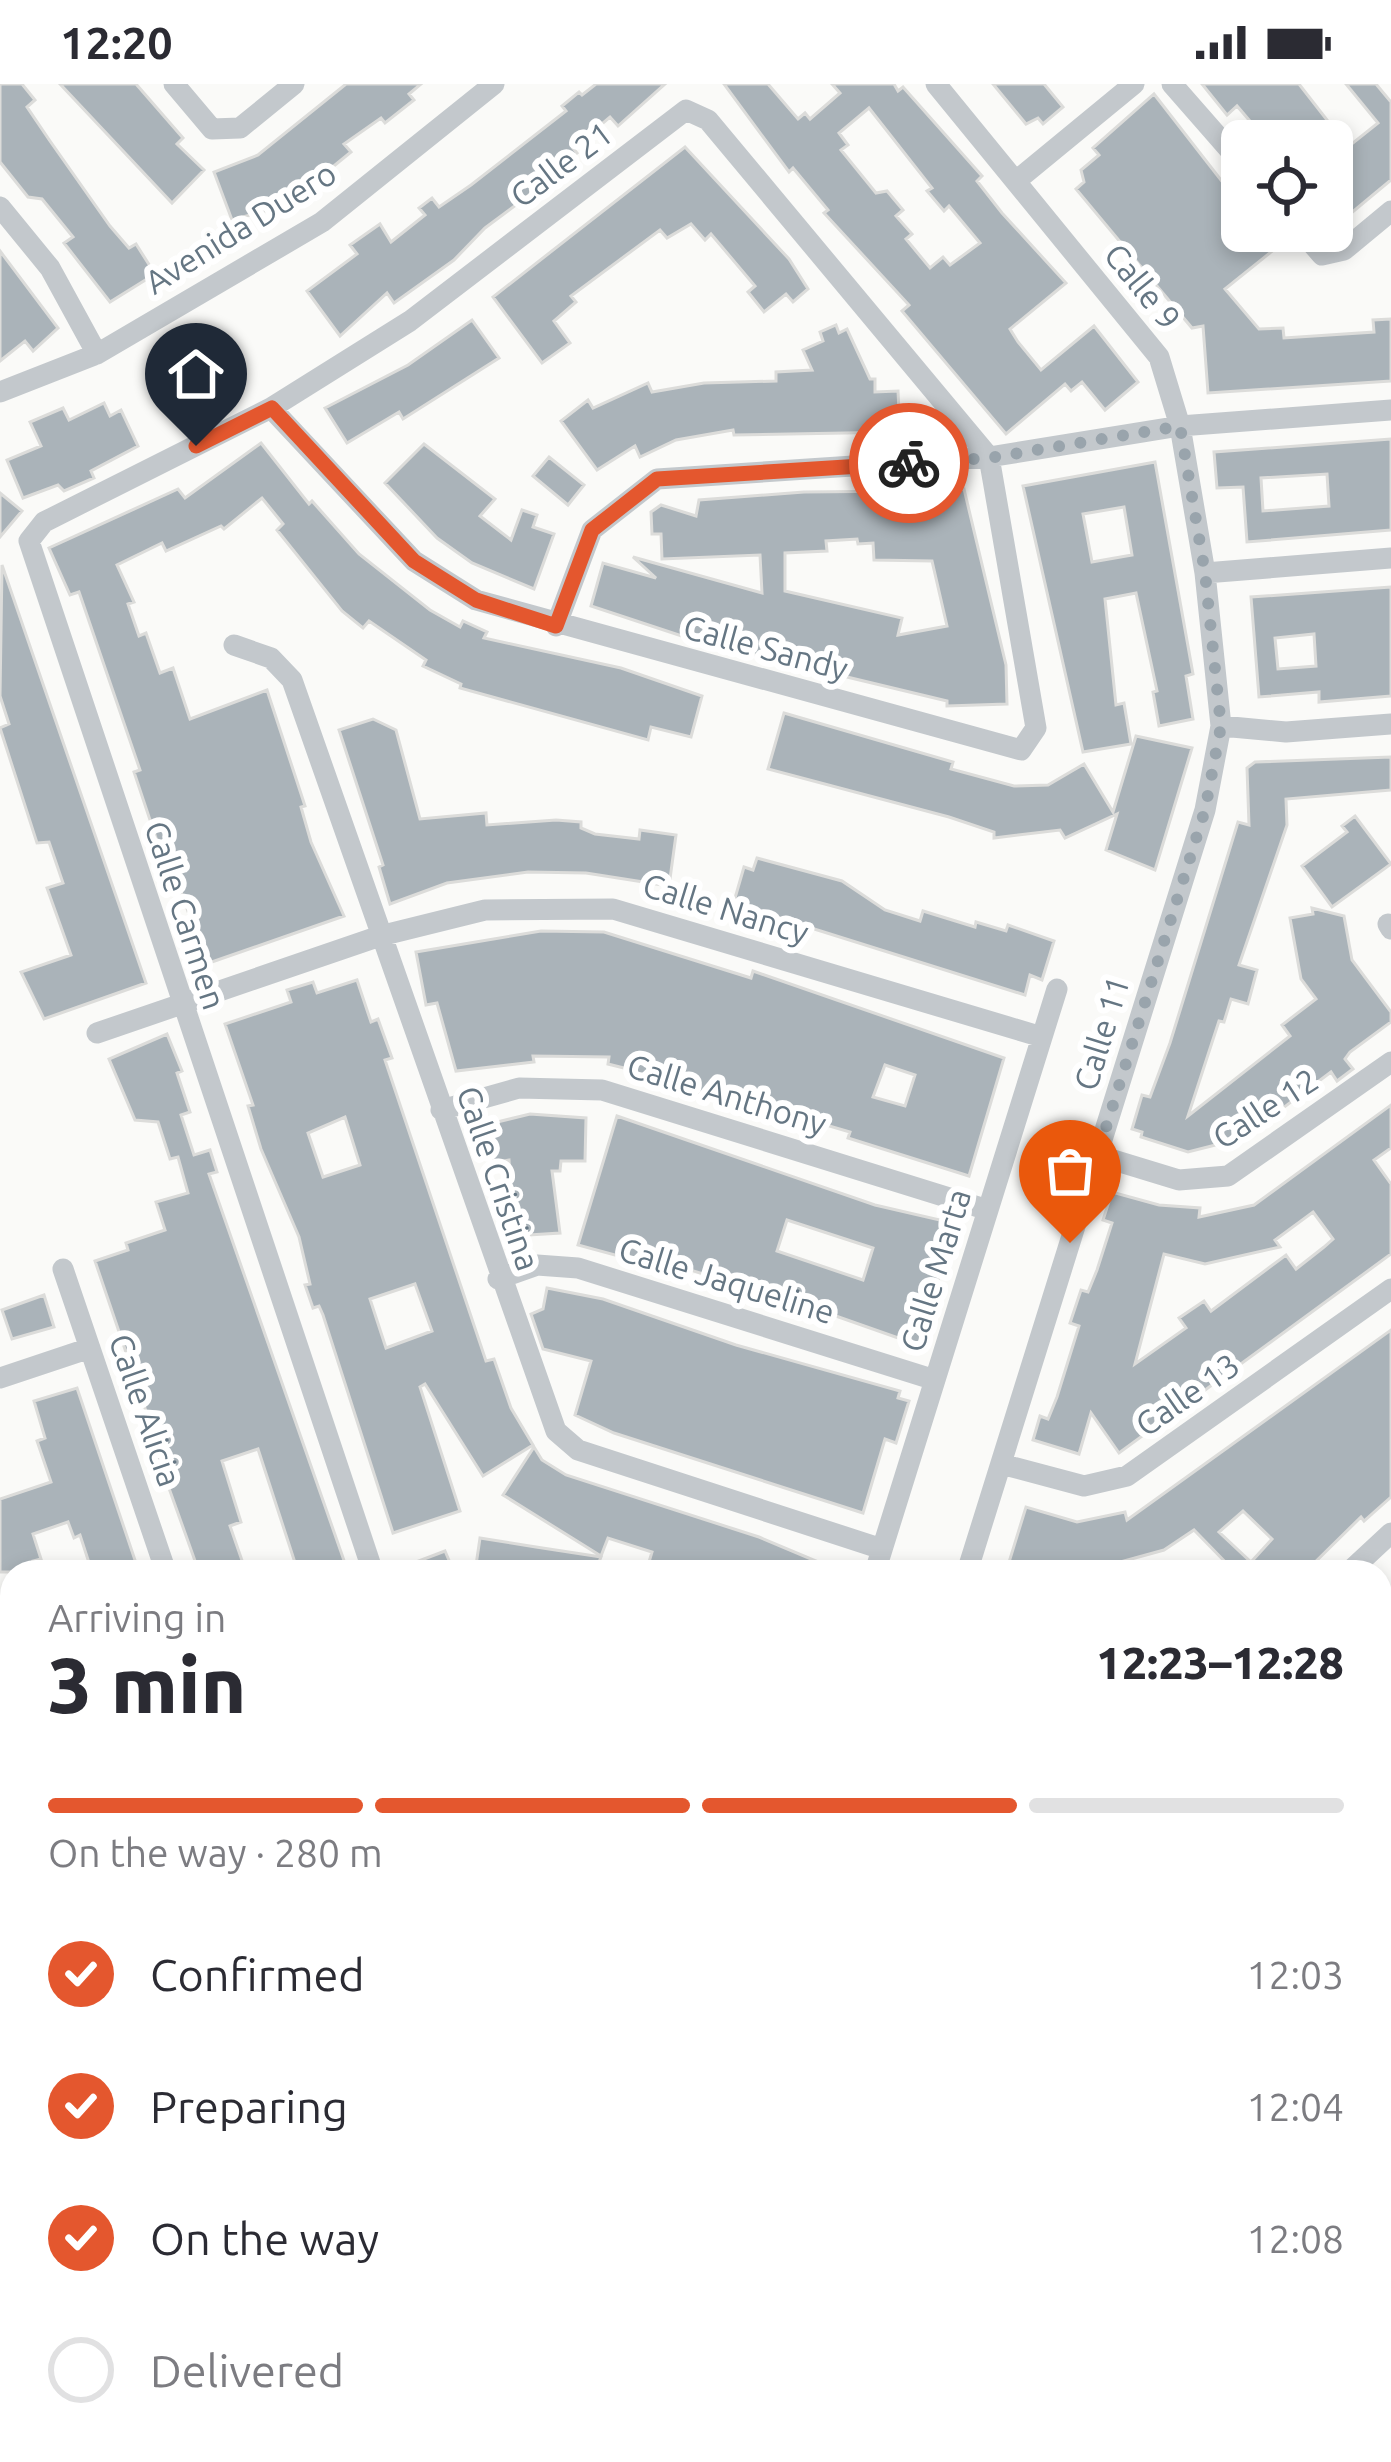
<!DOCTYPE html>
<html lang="en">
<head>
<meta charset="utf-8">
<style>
	:root { --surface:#fff; --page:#f2f2f3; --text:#2b2b33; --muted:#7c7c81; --line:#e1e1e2; --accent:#e4572e }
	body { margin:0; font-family:Ubuntu,sans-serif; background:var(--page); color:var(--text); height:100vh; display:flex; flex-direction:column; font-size:45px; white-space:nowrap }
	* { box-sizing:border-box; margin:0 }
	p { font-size:39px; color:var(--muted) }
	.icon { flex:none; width:66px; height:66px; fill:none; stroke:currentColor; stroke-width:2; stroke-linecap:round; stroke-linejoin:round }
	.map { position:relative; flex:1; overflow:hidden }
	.details { position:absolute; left:0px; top:1476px; width:1392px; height:903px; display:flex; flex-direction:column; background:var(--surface); border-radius:36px 36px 0 0; box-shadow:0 6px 18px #0003 }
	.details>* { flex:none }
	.controls { position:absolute; left:1221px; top:36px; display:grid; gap:24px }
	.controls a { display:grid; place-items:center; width:132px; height:132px; border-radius:18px; background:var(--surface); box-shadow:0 6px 18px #0003; font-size:60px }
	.pin { position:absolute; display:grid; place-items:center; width:102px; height:102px; color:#fff; margin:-123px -51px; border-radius:50% 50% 50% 0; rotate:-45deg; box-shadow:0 0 12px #0007 }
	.pin .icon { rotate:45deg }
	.courier { position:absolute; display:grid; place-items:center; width:120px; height:120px; margin:-60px; border:9px solid #e4572e; border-radius:50%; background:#fff; color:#222; box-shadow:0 3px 15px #0007 }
	.summary em { font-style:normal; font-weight:800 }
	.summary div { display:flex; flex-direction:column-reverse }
	.summary { display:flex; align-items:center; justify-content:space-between; height:204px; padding:0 48px }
	h1 { font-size:78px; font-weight:800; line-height:90px }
	.bar { display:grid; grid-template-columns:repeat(4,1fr); gap:18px 12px; align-content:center; height:144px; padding:0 48px }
	.bar i { height:15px; border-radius:9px; background:var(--line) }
	.bar .current { background:var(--accent) }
	.bar p { grid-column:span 4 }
	ol { padding:0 48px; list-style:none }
	li { display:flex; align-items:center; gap:36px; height:132px }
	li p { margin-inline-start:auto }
	li .icon { padding:12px; border-radius:50%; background:var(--accent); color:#fff; stroke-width:4 }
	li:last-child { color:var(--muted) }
	li i { width:66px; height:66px; border:6px solid var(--line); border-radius:50% }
	.status { display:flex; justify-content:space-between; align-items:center; height:84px; padding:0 60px; background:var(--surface); direction:ltr }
	.status svg { height:33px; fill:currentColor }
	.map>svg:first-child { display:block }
</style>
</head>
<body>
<div class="status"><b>12:20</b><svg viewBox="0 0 49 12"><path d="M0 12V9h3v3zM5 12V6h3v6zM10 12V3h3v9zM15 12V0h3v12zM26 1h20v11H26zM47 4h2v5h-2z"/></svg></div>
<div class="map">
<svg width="1391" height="2378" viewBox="0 0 1391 2378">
	<rect width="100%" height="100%" fill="#fafaf8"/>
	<path fill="#aab3b9" stroke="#dcdcda" stroke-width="3" fill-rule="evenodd" d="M0 0H22L35 16 27 23 50 57 110 142 129 164 136 160 155 190 110 218 64 159 73 153 42 115 28 113 0 78Z
		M60 0H136L183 54 177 60 204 86 172 119Z
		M346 0H421L409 10 414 16 385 39 381 34 344 60 351 68 324 90 272 125 232 136 214 88 258 71Z
		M596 0H665L618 42 610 33 573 64 577 69 546 94 548 97 485 144 454 176 394 219 387 209 340 252 307 207 357 170 350 161 380 140 391 158 425 131 419 124 432 114 439 123 471 101 566 27 562 22 579 8 582 11Z
		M724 0H768L798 35 805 29 810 35 840 9 832 0H894L898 7 903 3 982 92 977 97 1002 129 1066 199 1010 245 1018 258 1041 286 1094 242 1138 298 1105 326 1082 298 1071 307 1065 300 1006 350 902 227 909 221 824 129 828 126 793 84 789 88ZM869 24 932 104 927 107 944 127 949 122 980 159 950 181 943 173 930 184 906 155 912 150 896 132 903 126 887 107 876 109 841 66 848 61 839 49Z
		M993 0H1044L1063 23 1043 40 1038 34 1026 40Z
		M1202 0H1299L1348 63 1378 39 1346 0H1376L1391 18V96L1332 145V107L1339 101 1332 92V57H1267L1237 22 1227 31Z
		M1154 10 1242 123V147H1262L1276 164 1225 205 1259 245 1283 244 1284 254 1374 248 1373 236 1391 235V297L1208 309 1203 242 1192 244 1076 105 1084 98 1081 86 1099 71 1093 64Z
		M685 63 789 175 808 205 793 218 786 210 764 228 748 208 755 202 711 150 705 156 691 140 667 154 660 146 571 212 576 218 554 237 570 259 542 279 493 213Z
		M0 167 58 244 33 267 25 257 0 277Z
		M472 236 499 274 403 335 399 328 347 359 325 324 408 281Z
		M836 241 839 249 847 245 870 295H875V308L898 307 900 348 734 351 733 346 676 356 640 373 635 362 597 386 561 337 588 316 593 324 648 299 652 308 704 299 776 297V288L812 286 803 266 823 257 820 248Z
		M104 319 110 332 121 326 138 362 91 387 94 394 64 407 58 401 23 414 7 376 41 362 30 338 63 324 69 336Z
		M1391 355V446L1247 458 1243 403 1217 404 1214 368ZM1327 390 1329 422 1263 427 1261 394Z
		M261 359 309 420 312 417 359 470 430 526 460 543 463 537 487 548 484 554 621 584 702 612 691 653 651 643 648 656 460 604 461 600 423 582 426 576 369 537 363 544 342 527 277 446 283 440 262 414 224 445 221 442 166 467 162 459 117 481 134 518 128 520 139 552 146 549 160 589 173 584 190 635 267 606 305 722 301 723 311 758 344 832 206 880 180 804 176 806 160 766 134 688 140 686 79 508 70 511 49 464 178 405 185 414Z
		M424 360 495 415 480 432 511 456 522 426 537 431 533 443 554 450 534 505 472 479 437 454 385 399Z
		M549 373 584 401 568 421 533 392Z
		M1155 378 1193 590 1186 592 1193 635 1159 642 1153 608 1157 607 1136 509 1105 515 1116 621 1124 619 1131 660 1083 668 1023 402ZM1124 423 1132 471 1092 478 1083 430Z
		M964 405 1006 581 1007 620 947 622V617L697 557 591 522 603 479 656 494 633 473 762 509 760 471 662 475 661 450H652L651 428 661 421 696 432 699 416 804 408 910 407V412ZM857 455 858 460 873 459 874 476 932 477 947 542 898 551 902 534 785 507V469L827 467 826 457Z
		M0 409 22 427 0 453Z
		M2 481 146 899 44 935 21 888 71 871 47 804 63 799 49 758 37 759 0 644 9 640 0 612Z
		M1391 503V612L1319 618V608L1259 613 1251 513ZM1314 550 1316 582 1278 585 1275 554Z
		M784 629 953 678 951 685 1014 702 1048 701 1084 680 1113 728 1136 652 1192 664 1155 786 1106 766 1117 730 1065 754 1060 746 994 754V748L949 733 768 685Z
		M373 635 396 646 420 735 486 729 487 741 556 736 581 738V744L595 750 639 755 640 746 676 751 669 802 586 789 528 788 447 799 390 820 379 783 383 781 339 646Z
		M1391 673V706L1286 715 1287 741 1239 881 1257 886 1248 920 1231 915 1224 938 1219 937 1188 1032 1290 952 1282 941 1316 915 1301 895 1290 834 1313 830 1312 824 1344 832 1352 876 1391 928V938L1350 968 1345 975 1353 985 1337 997 1331 988 1243 1054 1188 1068 1141 1053 1142 1048 1132 1045 1142 1011 1150 1013 1170 959 1238 738 1249 741 1247 684 1255 678Z
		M1355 732 1391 780 1332 823 1302 782 1347 748 1342 742Z
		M757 774 842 797 885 826 920 837 923 827 975 843 976 838 1006 847 1008 841 1054 857 1042 896 1030 891 1025 911 741 822 743 817 735 814 744 783 753 786Z
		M541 847 604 848 751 894 753 887 1004 974 969 1092 848 1054 850 1048 799 1033 797 1040 762 1025 626 989 628 985 608 980 609 973 533 972 534 978 456 987 437 919 426 921 416 868ZM885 981 915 991 905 1022 873 1013Z
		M357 896 371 938 378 935 392 974 385 976 486 1277 494 1275 511 1324 533 1361 483 1392 425 1300 420 1303 460 1427 393 1449 323 1231 319 1222 313 1224 305 1201 310 1200 299 1153 261 1065 248 1022 253 1021 225 940 291 918 287 906 313 898 317 909ZM345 1033 360 1081 323 1093 308 1049ZM415 1200 432 1247 386 1264 370 1215Z
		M167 950 182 987 177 989 190 1028 181 1031 194 1071 210 1066 217 1088 209 1090 348 1488H298L258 1365 222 1377 241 1438 230 1442 246 1488H199L146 1340 150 1339 95 1177 128 1166 126 1159 165 1146 156 1118 188 1109 178 1073 170 1075 158 1038 135 1036 109 975Z
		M1391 1021V1064L1374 1076 1391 1100V1170L1119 1369 1091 1329 1079 1370 1033 1356 1040 1332 1048 1335 1057 1313 1079 1242 1070 1239 1081 1206 1088 1208 1097 1186 1112 1139 1103 1136 1112 1108 1159 1121 1200 1124 1199 1133 1254 1121ZM1313 1128 1333 1155 1324 1163 1296 1185 1286 1171 1211 1227 1204 1217 1179 1234 1186 1244 1135 1280 1164 1170 1205 1180 1280 1163 1275 1156Z
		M530 1030 586 1034 585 1077H561L560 1087H552L560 1149 513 1152 509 1076 494 1079 485 1041Z
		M617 1032 875 1121 953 1139 921 1262 833 1231 831 1237 748 1210 749 1204 661 1177 659 1183 578 1161ZM787 1136 873 1164 863 1196 777 1167Z
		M547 1204 603 1215 736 1261 900 1307 898 1314 909 1317 896 1359 885 1355 863 1429 614 1349 575 1331 591 1277 543 1265 531 1230 543 1225Z
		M44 1211 54 1243 12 1255 2 1226Z
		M1391 1246V1413L1364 1437 1361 1433 1305 1488H1235L1194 1446 1164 1466 1084 1488H1006L1026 1423 1077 1438 1125 1428 1127 1436ZM1243 1427 1272 1455 1251 1478 1219 1448Z
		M77 1304 139 1488H92L80 1451 74 1454 68 1438 33 1450 41 1475 33 1477 37 1488H0V1415L51 1398 37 1357 45 1354 34 1317Z
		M534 1363 542 1376 566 1391 759 1453 842 1488H646L652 1468 608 1454 601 1472 503 1411Z
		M480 1454 536 1463 601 1473 595 1488H475Z
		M445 1467 454 1488H404L403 1483Z"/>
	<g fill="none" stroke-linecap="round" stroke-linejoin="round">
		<path stroke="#c3c8cc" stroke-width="21" d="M174 0 212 45 240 44 294 0
			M936 0 1159 273 1180 342 1205 489 1221 642 1205 726 967 1488
			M1172 0 1242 80
			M1016 97 1134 0
			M0 123 50 184 97 270
			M1301 147 1322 171 1344 166 1391 127
			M0 308 97 270 322 138 494 0
			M271 324 414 477 476 516 1021 666 1036 644 989 373 708 36 686 26 410 237 271 324 44 438 29 457 373 1488
			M1205 489 1391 474
			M556 542 592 446 657 395 989 373 1180 342 1391 326
			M234 561 271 574 292 596 556 1347 578 1366 882 1465
			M1221 642 1286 648 1391 640
			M1388 840 1391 845
			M97 949 380 852 485 826 613 825 1042 953
			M441 1026 519 1004 602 1006 988 1126
			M1097 1071 1179 1096 1228 1092 1391 978
			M63 1185 166 1488
			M498 1195 537 1181 578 1184 935 1296
			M0 1294 90 1264
			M1001 1380 1084 1402 1127 1392 1391 1205
			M875 1488 1057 905
			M1349 1488 1391 1449
			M0 1611 12 1646
			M1380 1735 1391 1720
			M1380 2092 1391 2070
			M0 2139 12 2142
			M357 2367 372 2378
			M14 2378 15 2367
			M625 2378 626 2367
			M708 2378 709 2367
			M906 2378 908 2367
			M1094 2378 1096 2367
			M1287 2378 1288 2367"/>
	</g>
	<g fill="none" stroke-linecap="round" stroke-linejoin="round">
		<path stroke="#99a4ac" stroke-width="12" stroke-dasharray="0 21.6" d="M909 379 989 374 1180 342 1205 489 1221 642 1205 726 1070 1159"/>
		<path stroke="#e4572e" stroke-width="15" d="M196 362 272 324 414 477 476 516 556 542 592 446 657 395 909 379"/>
	</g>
	<g text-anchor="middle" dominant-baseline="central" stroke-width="12" stroke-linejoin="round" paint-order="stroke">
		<g font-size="33" fill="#657683" stroke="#fff">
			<text transform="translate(561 80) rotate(-37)">Calle 21</text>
			<text transform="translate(240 143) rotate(-32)">Avenida Duero</text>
			<text transform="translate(1143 202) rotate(51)">Calle 9</text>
			<text transform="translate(766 563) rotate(15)">Calle Sandy</text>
			<text transform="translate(726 824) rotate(17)">Calle Nancy</text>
			<text transform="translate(186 831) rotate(72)">Calle Carmen</text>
			<text transform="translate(1101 949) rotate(-73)">Calle 11</text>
			<text transform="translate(727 1010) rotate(17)">Calle Anthony</text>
			<text transform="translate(1265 1024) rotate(-33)">Calle 12</text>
			<text transform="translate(499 1094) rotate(71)">Calle Cristina</text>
			<text transform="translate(935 1186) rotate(-73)">Calle Marta</text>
			<text transform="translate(727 1196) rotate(17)">Calle Jaqueline</text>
			<text transform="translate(1187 1310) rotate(-35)">Calle 13</text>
			<text transform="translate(146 1326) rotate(71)">Calle Alicia</text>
		</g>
	</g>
</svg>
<div class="controls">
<a><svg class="icon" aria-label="locate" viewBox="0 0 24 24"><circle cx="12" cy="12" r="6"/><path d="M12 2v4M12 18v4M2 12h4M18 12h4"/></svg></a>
</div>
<div class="pin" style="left:1070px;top:1159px;background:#ea580c"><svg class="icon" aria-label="bag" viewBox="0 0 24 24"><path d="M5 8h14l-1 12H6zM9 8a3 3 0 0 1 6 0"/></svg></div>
<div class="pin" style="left:196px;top:362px;background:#1f2937"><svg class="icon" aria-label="home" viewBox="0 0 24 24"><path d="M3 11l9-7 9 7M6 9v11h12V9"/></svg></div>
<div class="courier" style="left:909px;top:379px"><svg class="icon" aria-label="bike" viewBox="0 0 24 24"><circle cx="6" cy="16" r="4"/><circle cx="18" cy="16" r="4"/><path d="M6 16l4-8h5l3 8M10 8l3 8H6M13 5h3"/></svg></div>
<section class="details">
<div class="summary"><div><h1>3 min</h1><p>Arriving in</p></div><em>12:23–12:28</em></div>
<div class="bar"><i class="current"></i><i class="current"></i><i class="current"></i><i></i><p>On the way · 280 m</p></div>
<ol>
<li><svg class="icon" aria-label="check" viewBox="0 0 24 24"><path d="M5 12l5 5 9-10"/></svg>Confirmed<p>12:03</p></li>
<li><svg class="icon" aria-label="check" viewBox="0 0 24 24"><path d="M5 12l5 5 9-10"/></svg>Preparing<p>12:04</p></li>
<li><svg class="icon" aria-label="check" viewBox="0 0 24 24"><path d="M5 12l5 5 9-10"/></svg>On the way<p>12:08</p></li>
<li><i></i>Delivered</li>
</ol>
</section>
</div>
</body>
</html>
